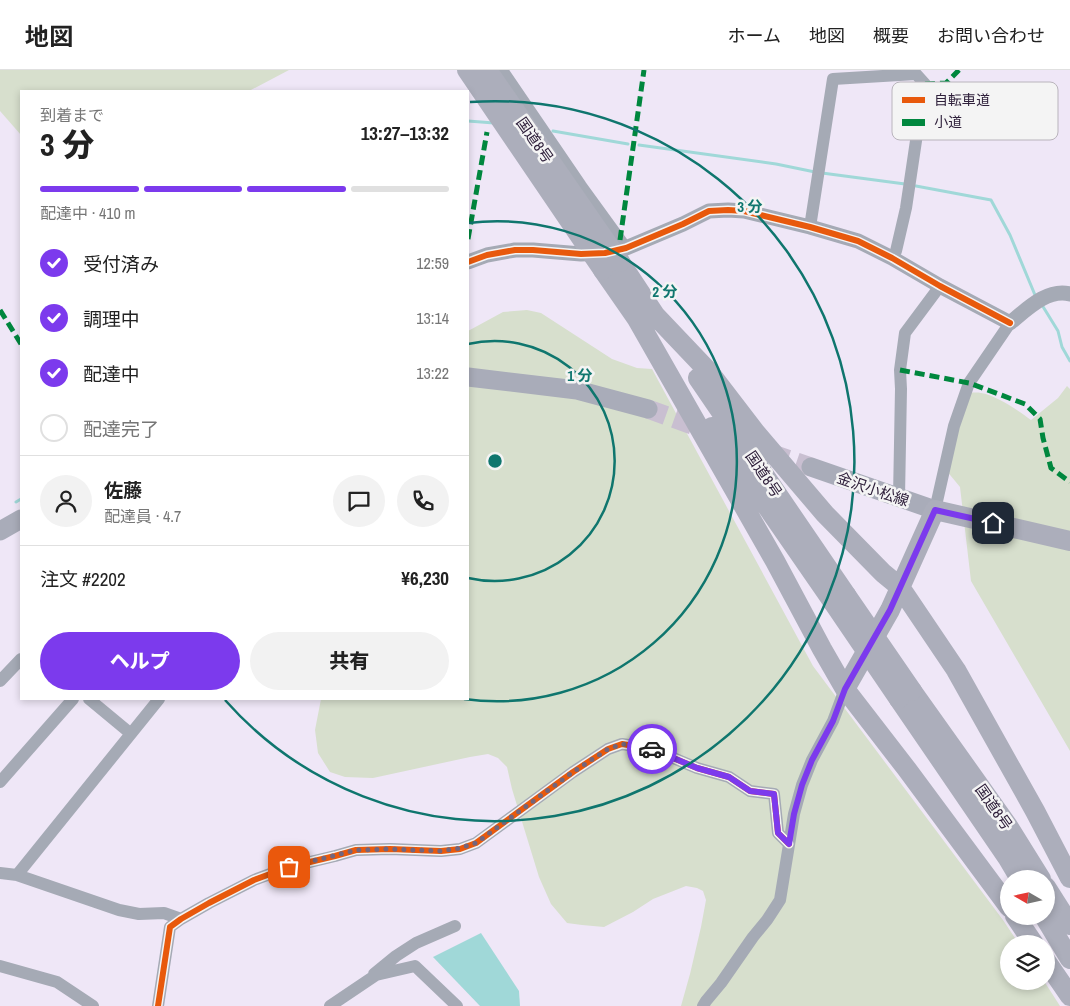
<!DOCTYPE html>
<html lang="ja">
<head>
<meta charset="utf-8">
<style>
	:root { --surface:#fff; --page:#f2f2f2; --text:#222; --muted:#767676; --line:#e0e0e0; --accent:#7c3aed }
	body { margin:0; font-family:"Archivo Narrow","Noto Sans JP",sans-serif; background:var(--page); color:var(--text); height:100vh; display:flex; flex-direction:column; font-size:19px; white-space:nowrap }
	* { box-sizing:border-box; margin:0 }
	p { font-size:16px; color:var(--muted) }
	.icon { flex:none; width:28px; height:28px; fill:none; stroke:currentColor; stroke-width:2; stroke-linecap:round; stroke-linejoin:round }
	.map { position:relative; flex:1; overflow:hidden }
	.side { position:absolute; left:20px; top:20px; width:449px; height:610px; display:flex; flex-direction:column; background:var(--surface); border-radius:0px; box-shadow:0 2px 8px #0003 }
	.side>* { flex:none }
	.needle { width:32px; rotate:279deg }
	.controls { position:absolute; left:1000px; top:800px; display:grid; gap:10px }
	.controls a { display:grid; place-items:center; width:55px; height:55px; border-radius:50%; background:var(--surface); box-shadow:0 2px 8px #0003; font-size:25px }
	.pin { position:absolute; display:grid; place-items:center; width:42px; height:42px; color:#fff; margin:-21px; border-radius:10px; box-shadow:0 2px 8px #0006 }
	.courier { position:absolute; display:grid; place-items:center; width:50px; height:50px; margin:-25px; border:4px solid #7c3aed; border-radius:50%; background:#fff; color:#222; box-shadow:0 1px 6px #0007 }
	.summary em { font-style:normal; font-weight:800 }
	.summary div { display:flex; flex-direction:column-reverse }
	.summary { display:flex; align-items:center; justify-content:space-between; height:85px; padding:0 20px }
	h1 { font-size:32px; font-weight:800; line-height:38px }
	.bar { display:grid; grid-template-columns:repeat(4,1fr); gap:8px 5px; align-content:center; height:60px; padding:0 20px }
	.bar i { height:6px; border-radius:4px; background:var(--line) }
	.bar .current { background:var(--accent) }
	.bar p { grid-column:span 4 }
	.line { display:flex; align-items:center; gap:12px; padding:0 20px; border-top:1px solid var(--line) }
	.line div { flex:1 }
	.round { display:grid; place-items:center; flex:none; width:52px; height:52px; border-radius:26px; background:var(--page) }
	ol { padding:0 20px; list-style:none }
	li { display:flex; align-items:center; gap:15px; height:55px }
	li p { margin-inline-start:auto }
	li .icon { padding:5px; border-radius:50%; background:var(--accent); color:#fff; stroke-width:4 }
	li:last-child { color:var(--muted) }
	li i { width:28px; height:28px; border:2px solid var(--line); border-radius:50% }
	.action { display:flex; gap:10px; margin-top:auto; padding:10px 20px }
	.action a { flex:1; height:58px; border-radius:30px; background:var(--accent); color:#fff; font-size:20px; font-weight:800; line-height:58px; text-align:center }
	.action a+a { background:var(--page); color:var(--text) }
	header { display:flex; align-items:center; gap:30px; box-sizing:border-box; height:70px; padding:0 25px; background:var(--surface); border-bottom:1px solid var(--line) }
	header strong { font-size:24px }
	nav { display:flex; gap:28px; margin-inline-start:auto; font-size:18px }
	.map>svg:first-child { display:block }
</style>
</head>
<body>
<header>
<strong>地図</strong>
<nav><a>ホーム</a><a>地図</a><a>概要</a><a>お問い合わせ</a></nav>
</header>
<div class="map">
<svg width="1070" height="936" viewBox="0 0 1070 936">
	<rect width="100%" height="100%" fill="#efe7f7"/>
	<path fill="#d7dfcd" d="M0 0H289L249 21H21V65L0 41Z
		M527 240 541 243 612 289 637 298 652 299 813 596 1003 850 1019 874H1009V911H1044L1060 936H681L690 904 701 857 706 830 703 821 697 818 686 816 653 829 633 842 604 857 582 855 567 853 551 834 539 807 512 719 507 697 498 688 488 684 470 687 373 708 345 707 330 702 318 683 315 660 321 629H468V261L503 242Z
		M1067 316 1070 319V681L971 511 960 417 946 400 964 324C969 323 976 322 981 323 996 325 1019 341 1031 350L1058 328Z"/>
	<path fill="#a0d8d8" d="M481 863 519 921 520 936H480L433 887Z"/>
	<g fill="none" stroke-linecap="round" stroke-linejoin="round">
		<path stroke="#a0d8d8" stroke-width="3" d="M468 51 494 53
			M553 61 628 74
			M639 75 776 94 815 102
			M822 103 905 114
			M916 116 991 130 1010 165 1035 225
			M1042 235 1058 261 1062 277 1070 291
			M16 432 21 429"/>
		<path stroke="#c9bfd1" stroke-width="19" stroke-dasharray="19 9" stroke-linecap="butt" d="M648 339 709 361
			M770 383 811 397"/>
		<path stroke="#a5aab5" stroke-width="12" d="M502 0 581 116 626 178
			M810 157 833 9 916 4 925 14 924 17 906 138 896 181 892 188
			M899 427 901 319 900 300 905 263 940 216
			M935 440 954 356 969 313 1010 253
			M0 611 21 589
			M89 629 130 663
			M0 712 73 629
			M0 803 17 805 119 840 139 844 164 843 181 849
			M17 805 159 629
			M0 896 57 912 93 936
			M374 904 396 886 416 873 455 856
			M158 936 170 857 181 849 209 833 254 810 289 797 335 786 356 780 390 779 441 781 460 779 476 773 573 702 608 679 622 674 652 679 697 698 729 707 750 721 774 724 778 763 789 774
			M330 936 376 905 415 896 457 936
			M703 936 706 931 721 913 753 867 767 850 780 830 794 744 802 715 812 690 833 651 845 619"/>
		<path stroke="#a5aab5" stroke-width="15" d="M468 192 487 185 515 180H533L581 184 605 183 626 178 683 154 709 141 728 140 744 141 810 157 858 171 892 188 940 216 1010 253C1026 240 1047 218 1070 224"/>
		<path stroke="#a9acb9" stroke-width="19" d="M468 307 577 320 648 339
			M811 397 935 440
			M0 461 21 449"/>
		<path stroke="#acaebb" stroke-width="20" d="M620 192 659 251
			M603 200 644 259
			M652 242 710 303 756 363 825 444 883 503 900 517 956 600 1035 741 1070 808
			M637 249 775 491 822 579 845 619 906 698 1009 837
			M698 308 846 525
			M712 357 833 532
			M845 619 890 540 935 440 1070 471
			M912 621 1008 756 1041 809
			M899 629 1007 787 1020 809
			M1046 817 1070 855
			M1015 846 1034 874
			M1044 846 1070 889
			M1046 891 1070 926"/>
		<path stroke="#acaebb" stroke-width="20" d="M467 0 603 200
			M487 0 620 192
			M846 525 912 621
			M833 532 899 629"/>
		<path stroke="#00873e" stroke-width="5" stroke-dasharray="10 5" stroke-linecap="butt" d="M925 14 946 13 959 0
			M468 169 487 62
			M620 170 644 0
			M0 240 21 274
			M900 300 969 313 1025 334 1040 349 1043 368 1051 398 1070 412"/>
		<g stroke="#f4f4f4" stroke-width="9">
			<path id="cycleway" d="M468 192 487 185 515 180H533L581 184 605 183 626 178 683 154 709 141 728 140 744 141 810 157 858 171 892 188 940 216 1010 253
				M158 936 170 857 181 849 209 833 254 810 289 797 335 786 356 780 390 779 441 781 460 779 476 773 573 702 608 679 622 674 652 679 697 698 729 707 750 721 774 724 778 763 789 774"/>
		</g>
		<use href="#cycleway" stroke="#e8590c" stroke-width="6"/>
	</g>
	<g fill="none" stroke-linecap="round" stroke-linejoin="round">
		<path stroke="#72667d" stroke-width="5" stroke-dasharray="0 9" d="M289 797 356 780 390 779 441 781 460 778 476 773 573 702 608 679 622 674 652 679"/>
		<path stroke="#7c3aed" stroke-width="6" d="M652 679 697 698 729 707 750 721 774 724 778 763 789 774 794 744 802 715 812 690 833 651 845 619 890 540 935 440 993 453"/>
	</g>
	<g fill="none" stroke="#0f766e" stroke-width="2.5">
		<path d="M468 274A120 120 0 1 1 468 508"/>
		<path d="M468 153A240 240 0 1 1 464 629"/>
		<path d="M470 32A360 360 0 1 1 225 630"/>
	</g>
	<g text-anchor="middle" dominant-baseline="central" stroke-width="5" stroke-linejoin="round" paint-order="stroke">
		<g font-size="15" fill="#2f203b" stroke="#f4f4f4">
			<text transform="translate(535 70) rotate(55)">国道8号</text>
			<text transform="translate(764 404) rotate(56)">国道8号</text>
			<text transform="translate(873 419) rotate(19)">金沢小松線</text>
			<text transform="translate(994 737) rotate(55)">国道8号</text>
		</g>
	</g>
	<rect x="892" y="12" width="166" height="58" rx="8" fill="#f4f4f4" stroke="#b9b4bc" stroke-width="1"/>
	<rect x="902" y="27" width="23" height="6" fill="#e8590c"/>
	<rect x="902" y="49" width="23" height="7" fill="#00873e"/>
	<g font-size="14" fill="#2f203b">
		<text x="934" y="35">自転車道</text>
		<text x="934" y="57">小道</text>
	</g>
	<circle cx="495" cy="391" r="8" fill="#0f766e" stroke="#f4f4f4" stroke-width="2.5"/>
	<g font-size="15" text-anchor="middle" font-weight="bold" fill="#0f766e" stroke="#f4f4f4" stroke-width="5" stroke-linejoin="round" paint-order="stroke">
		<text x="750" y="142">3 分</text>
		<text x="665" y="227">2 分</text>
		<text x="580" y="311">1 分</text>
	</g>
</svg>
<div class="controls">
<a><svg class="needle" viewBox="-14 -14 28 28"><path d="M0-13l5 13h-10z" fill="#e53935"/><path d="M0 13l5-13h-10z" fill="#767676"/></svg></a>
<a><svg class="icon" aria-label="layers" viewBox="0 0 24 24"><path d="M12 4l9 5-9 5-9-5zM3 14l9 5 9-5"/></svg></a>
</div>
<div class="pin" style="left:289px;top:797px;background:#ea580c"><svg class="icon" aria-label="bag" viewBox="0 0 24 24"><path d="M5 8h14l-1 12H6zM9 8a3 3 0 0 1 6 0"/></svg></div>
<div class="pin" style="left:993px;top:453px;background:#1f2937"><svg class="icon" aria-label="home" viewBox="0 0 24 24"><path d="M3 11l9-7 9 7M6 9v11h12V9"/></svg></div>
<div class="courier" style="left:652px;top:679px"><svg class="icon" aria-label="car" viewBox="0 0 24 24"><path d="M5 17H2v-5l4-1 3-4h7l3 4 3 1v5h-3M9 17h6M6 11h13"/><circle cx="7" cy="17" r="2"/><circle cx="17" cy="17" r="2"/></svg></div>
<section class="side">
<div class="summary"><div><h1>3 分</h1><p>到着まで</p></div><em>13:27–13:32</em></div>
<div class="bar"><i class="current"></i><i class="current"></i><i class="current"></i><i></i><p>配達中 · 410 m</p></div>
<ol>
<li><svg class="icon" aria-label="check" viewBox="0 0 24 24"><path d="M5 12l5 5 9-10"/></svg>受付済み<p>12:59</p></li>
<li><svg class="icon" aria-label="check" viewBox="0 0 24 24"><path d="M5 12l5 5 9-10"/></svg>調理中<p>13:14</p></li>
<li><svg class="icon" aria-label="check" viewBox="0 0 24 24"><path d="M5 12l5 5 9-10"/></svg>配達中<p>13:22</p></li>
<li><i></i>配達完了</li>
</ol>
<div class="line" style="height:90px"><a class="round"><svg class="icon" aria-label="person" viewBox="0 0 24 24"><circle cx="12" cy="8" r="4"/><path d="M4 21q1-7 8-7t8 7"/></svg></a><div><b>佐藤</b><p>配達員 · 4.7</p></div><a class="round"><svg class="icon" aria-label="chat" viewBox="0 0 24 24"><path d="M4 5h16v11H9l-5 4z"/></svg></a><a class="round"><svg class="icon" aria-label="phone" viewBox="0 0 24 24"><path d="M5 4h4l2 5-3 2q2 4 5 5l2-3 5 2v4C11 20 4 13 5 4z"/></svg></a></div>
<div class="line" style="height:65px"><div>注文 #2202</div><b>¥6,230</b></div>
<div class="action"><a>ヘルプ</a><a>共有</a></div>
</section>
</div>
</body>
</html>
